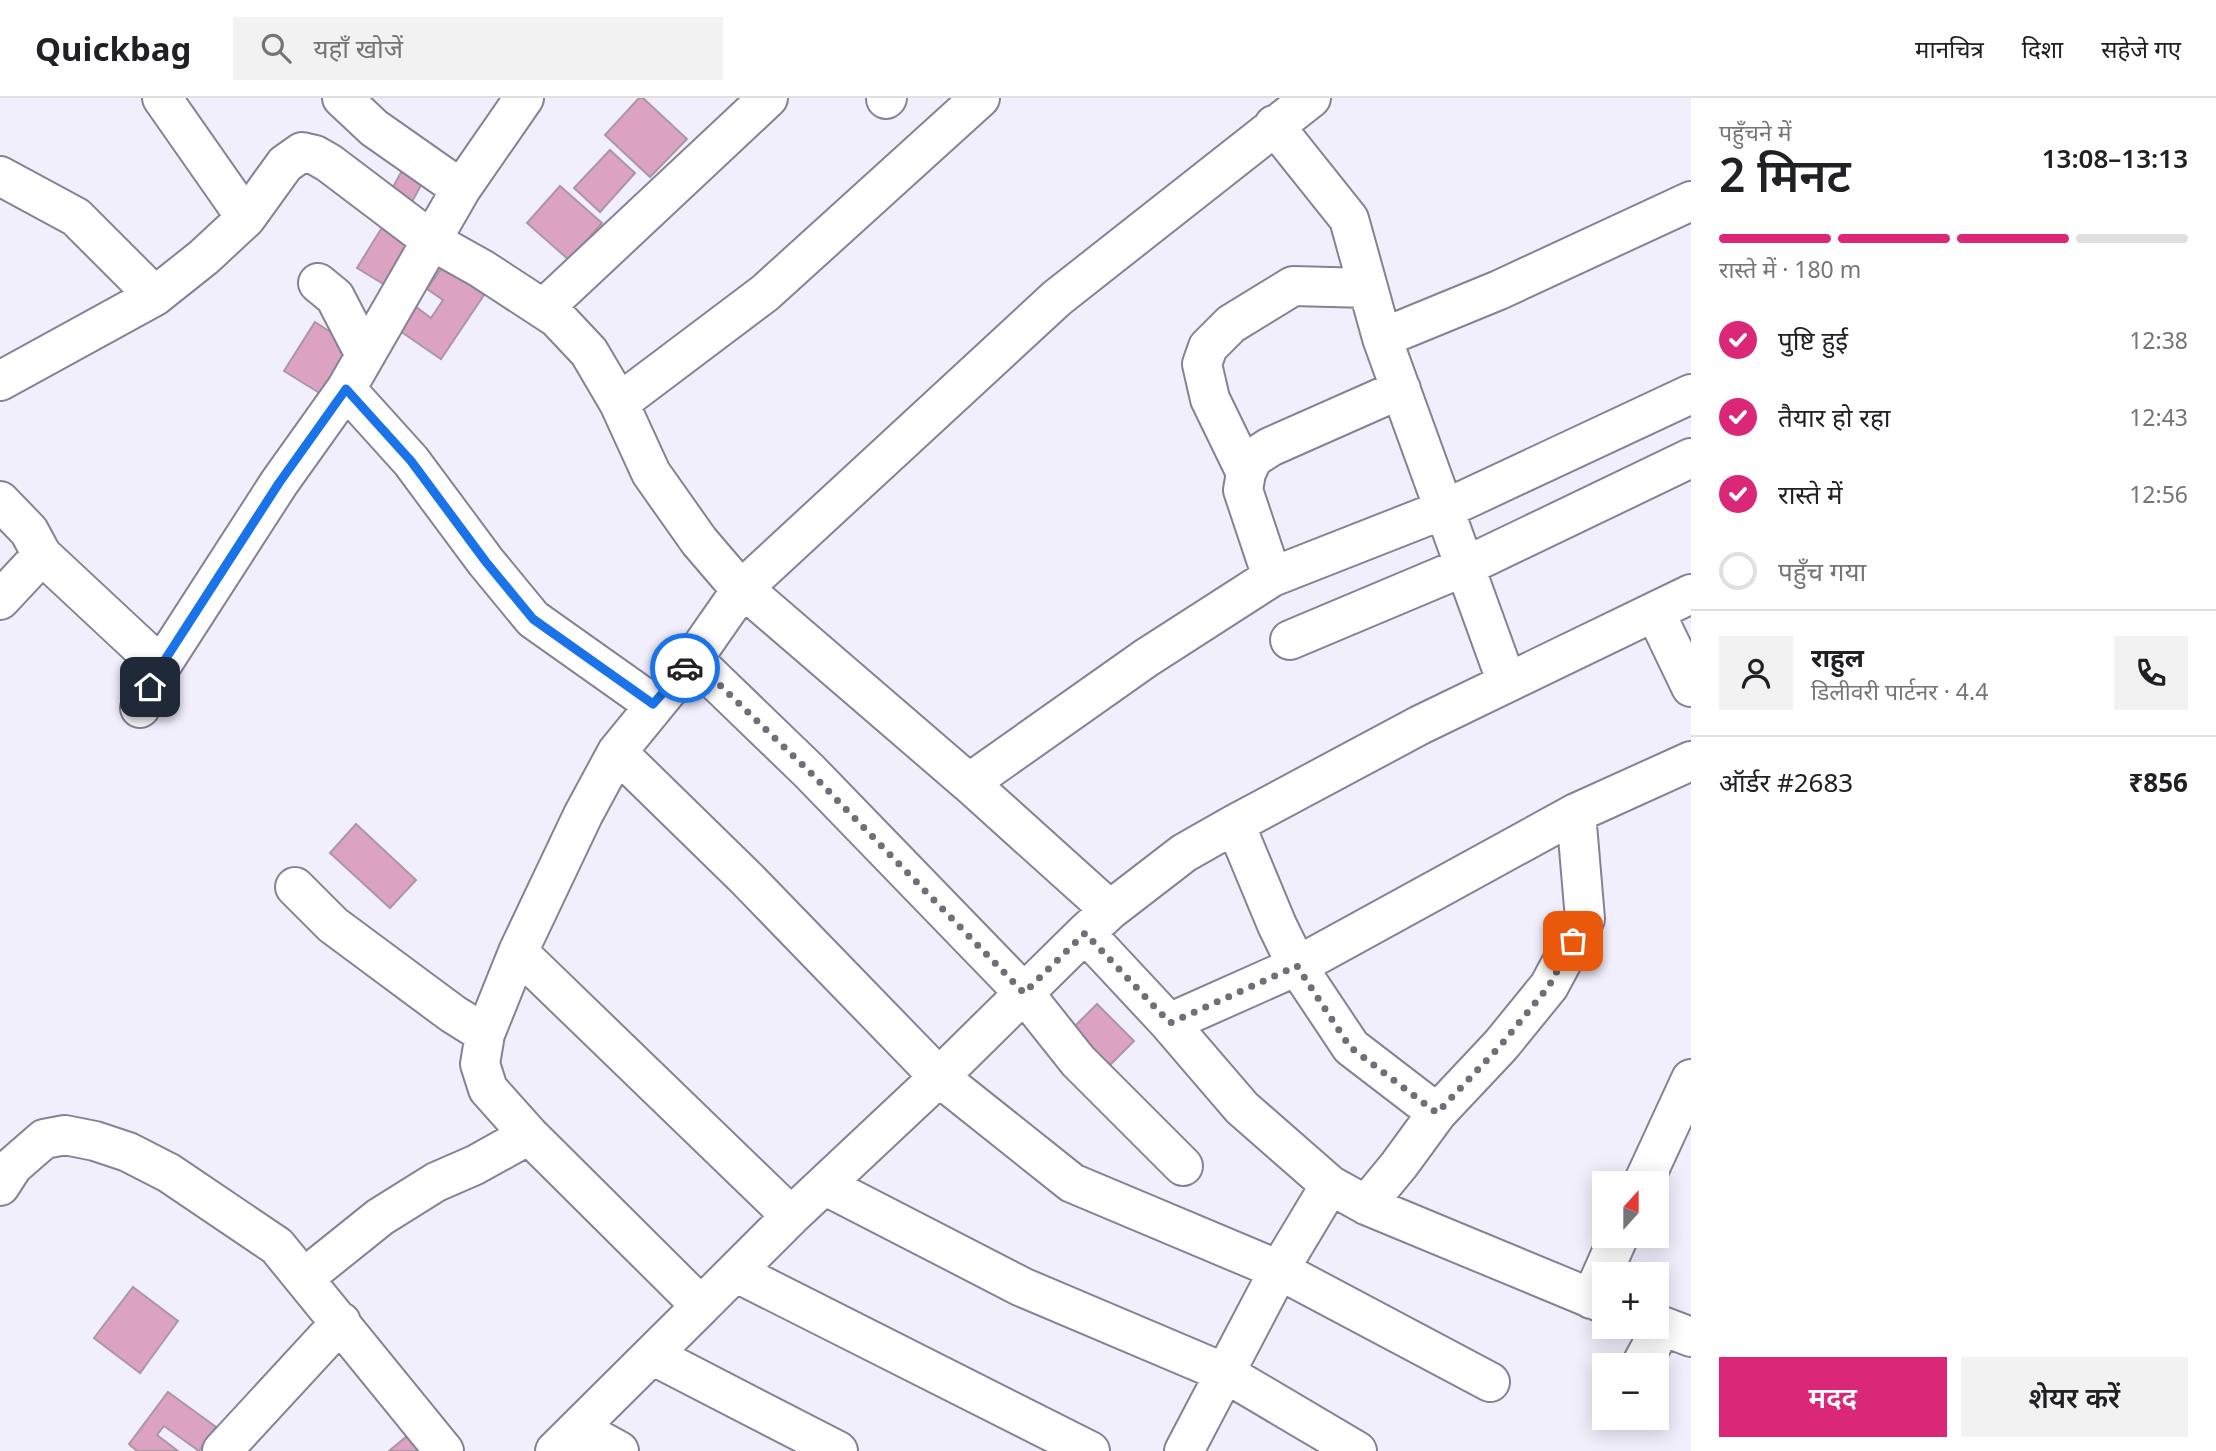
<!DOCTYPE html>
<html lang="hi">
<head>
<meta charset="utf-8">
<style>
	:root { --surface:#fff; --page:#f2f2f2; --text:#202124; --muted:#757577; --line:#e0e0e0; --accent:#db2777 }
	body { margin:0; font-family:"Noto Sans","Noto Sans Devanagari",sans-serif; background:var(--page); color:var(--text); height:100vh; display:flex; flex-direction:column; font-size:26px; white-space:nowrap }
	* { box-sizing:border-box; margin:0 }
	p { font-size:23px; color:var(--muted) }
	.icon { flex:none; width:38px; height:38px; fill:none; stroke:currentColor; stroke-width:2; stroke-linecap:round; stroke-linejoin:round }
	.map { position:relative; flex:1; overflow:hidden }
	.details { display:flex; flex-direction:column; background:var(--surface); width:525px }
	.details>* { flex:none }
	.needle { width:46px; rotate:21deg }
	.buttons { position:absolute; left:1592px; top:1073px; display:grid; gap:14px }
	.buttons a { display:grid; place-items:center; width:77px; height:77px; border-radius:0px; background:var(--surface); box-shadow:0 4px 18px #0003; font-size:35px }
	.pin { position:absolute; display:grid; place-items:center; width:60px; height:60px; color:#fff; margin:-30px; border-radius:14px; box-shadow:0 4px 10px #0006 }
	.courier { position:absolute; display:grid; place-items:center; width:70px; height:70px; margin:-35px; border:5px solid #1a73e8; border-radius:50%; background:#fff; color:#222; box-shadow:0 2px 9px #0007 }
	.headline em { font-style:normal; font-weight:600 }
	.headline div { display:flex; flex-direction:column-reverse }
	.headline { display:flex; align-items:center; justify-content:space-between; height:119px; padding:0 28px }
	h1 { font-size:46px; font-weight:600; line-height:52px }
	.bar { display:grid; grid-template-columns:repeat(4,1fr); gap:10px 7px; align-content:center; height:84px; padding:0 28px }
	.bar i { height:9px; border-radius:5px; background:var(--line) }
	.bar .current { background:var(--accent) }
	.bar p { grid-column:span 4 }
	.line { display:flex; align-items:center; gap:18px; padding:0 28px; border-top:2px solid var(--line) }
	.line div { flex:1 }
	.round { display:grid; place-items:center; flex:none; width:74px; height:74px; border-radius:0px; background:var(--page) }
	ol { padding:0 28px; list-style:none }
	li { display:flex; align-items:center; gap:21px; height:77px }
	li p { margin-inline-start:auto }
	li .icon { padding:7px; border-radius:50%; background:var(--accent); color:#fff; stroke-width:4 }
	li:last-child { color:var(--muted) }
	li i { width:38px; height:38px; border:4px solid var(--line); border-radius:50% }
	.button { display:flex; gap:14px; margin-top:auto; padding:14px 28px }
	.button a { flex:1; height:80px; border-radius:0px; background:var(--accent); color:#fff; font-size:28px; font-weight:600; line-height:80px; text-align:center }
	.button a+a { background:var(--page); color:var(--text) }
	header { display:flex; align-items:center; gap:42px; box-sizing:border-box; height:98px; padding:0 35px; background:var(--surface); border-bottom:2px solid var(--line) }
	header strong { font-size:33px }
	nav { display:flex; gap:38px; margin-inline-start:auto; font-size:24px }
	.search { width:490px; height:63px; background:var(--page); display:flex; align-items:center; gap:18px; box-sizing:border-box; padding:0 24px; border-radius:0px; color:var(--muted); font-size:26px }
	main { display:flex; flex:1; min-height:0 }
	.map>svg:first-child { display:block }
</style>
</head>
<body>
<header>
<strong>Quickbag</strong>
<div class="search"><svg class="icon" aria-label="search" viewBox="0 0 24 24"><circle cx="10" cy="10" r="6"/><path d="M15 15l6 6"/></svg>यहाँ खोजें</div>
<nav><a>मानचित्र</a><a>दिशा</a><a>सहेजे गए</a></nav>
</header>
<main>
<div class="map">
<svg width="1691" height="1353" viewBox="0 0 1691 1353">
	<rect width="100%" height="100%" fill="#f1effc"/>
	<path fill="#dba3c1" stroke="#ac96a1" stroke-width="2" d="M639 0H643L687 41 650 79 605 37Z
		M610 52 635 75 600 114 574 90Z
		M406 65 427 76 407 113 386 102Z
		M560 88 602 125 569 162 527 125Z
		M386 123 422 145 393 192 357 170Z
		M443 168 484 197 441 261 400 233 416 209 431 220 443 202 427 191Z
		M315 224 352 248 321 296 284 273Z
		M356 726 416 782 390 810 330 755Z
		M1097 906 1134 943 1104 973 1067 936Z
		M133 1189 178 1223 140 1275 94 1240Z
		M168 1294 216 1329 199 1353 164 1328 157 1337 178 1353H137L129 1346Z
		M418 1329 438 1353H389Z"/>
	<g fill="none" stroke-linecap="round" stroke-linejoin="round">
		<g stroke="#848295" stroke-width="42">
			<path id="street" d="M162 0 246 120
				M342 0 374 30 461 91
				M1311 0 1057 200 741 492 693 561 617 654 583 717 518 854 485 936 480 966 488 991 529 1037 701 1208 791 1118 939 979 1085 835 1110 812 1184 755 1235 726 1420 627 1691 496
				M886 1 887 0
				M1274 27 1349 121 1382 240 1507 585
				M0 78 76 119 155 198
				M318 185 335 199 365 257
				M543 211 768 0
				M1382 240 1499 192 1691 103
				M0 283 155 198 204 159 246 120 285 66 302 54 315 57 329 65 432 143 482 171 557 220 589 254 619 305 651 375 699 443 741 492 753 499 969 685 1110 812
				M346 291 411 363 486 464 533 521 653 606
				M619 305 765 195 980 0
				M1246 375 1210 301 1202 266 1208 249 1231 226 1293 188 1368 190
				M0 403 29 433 42 457
				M1272 479 1243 392 1246 375 1253 360 1270 349 1401 291
				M0 502 42 457 161 568
				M1655 514 1691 589
				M1290 542 1466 468 1691 360
				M693 561 809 673 1024 895 1078 963 1183 1068
				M140 610 161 568 279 385 346 291 461 91 524 0
				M617 654 746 780 939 979 1072 1085 1279 1172 1490 1284
				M969 685 1146 560 1272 479 1445 411 1691 296
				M1235 726 1277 827 1297 868 1351 949 1437 1015
				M295 789 333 827 453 916 485 936
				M1085 835 1169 925 1242 1010 1330 1087 1366 1107 1605 1206
				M518 854 791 1118
				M1169 925 1297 868 1576 715 1691 663
				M1643 1085 1691 981
				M824 1087 1022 1189 1225 1275 1357 1353
				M0 1088 13 1068 44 1041 65 1037 95 1043 128 1054 169 1075 277 1148 444 1353
				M1366 1107 1399 1067 1437 1015 1501 947 1549 888 1585 821 1576 715
				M737 1175 1090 1353
				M304 1180 380 1119 436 1084 475 1067 529 1037
				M1591 1201 1619 1138
				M1657 1226 1691 1239
				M652 1257 838 1353
				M1641 1267 1660 1232 1657 1227
				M579 1331 619 1353
				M222 1353 341 1224
				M555 1353 701 1208
				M1184 1353 1279 1172 1330 1087"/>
		</g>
		<use href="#street" stroke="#fff" stroke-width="38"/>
	</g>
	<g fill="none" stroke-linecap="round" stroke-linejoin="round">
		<path stroke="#706e78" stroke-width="7" stroke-dasharray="0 12.6" d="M685 570 693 561 809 673 1024 895 1085 835 1170 925 1297 868 1350 949 1437 1015 1501 947 1549 888 1573 843"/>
		<path stroke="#1a73e8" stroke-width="9" d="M150 589 161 568 279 385 346 291 411 363 486 464 533 521 653 606 685 570"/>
	</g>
</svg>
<div class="buttons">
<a><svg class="needle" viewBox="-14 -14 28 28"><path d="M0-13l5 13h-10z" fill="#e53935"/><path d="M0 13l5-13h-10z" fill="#757577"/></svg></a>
<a>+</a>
<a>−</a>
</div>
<div class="pin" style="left:1573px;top:843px;background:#ea580c"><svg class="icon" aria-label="bag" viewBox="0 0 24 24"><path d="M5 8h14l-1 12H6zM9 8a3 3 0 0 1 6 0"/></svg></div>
<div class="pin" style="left:150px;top:589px;background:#1f2937"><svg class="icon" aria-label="home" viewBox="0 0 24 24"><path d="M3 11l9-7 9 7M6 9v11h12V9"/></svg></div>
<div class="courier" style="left:685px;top:570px"><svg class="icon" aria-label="car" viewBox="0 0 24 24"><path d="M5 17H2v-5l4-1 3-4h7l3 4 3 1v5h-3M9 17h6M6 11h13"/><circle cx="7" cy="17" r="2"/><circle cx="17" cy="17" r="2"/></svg></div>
</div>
<section class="details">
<div class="headline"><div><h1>2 मिनट</h1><p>पहुँचने में</p></div><em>13:08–13:13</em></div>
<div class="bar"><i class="current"></i><i class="current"></i><i class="current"></i><i></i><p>रास्ते में · 180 m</p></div>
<ol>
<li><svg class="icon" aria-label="check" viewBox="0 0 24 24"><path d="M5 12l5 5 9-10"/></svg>पुष्टि हुई<p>12:38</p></li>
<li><svg class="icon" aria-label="check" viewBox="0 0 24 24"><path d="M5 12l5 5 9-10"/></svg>तैयार हो रहा<p>12:43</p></li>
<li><svg class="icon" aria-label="check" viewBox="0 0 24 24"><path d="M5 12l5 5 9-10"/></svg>रास्ते में<p>12:56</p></li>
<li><i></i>पहुँच गया</li>
</ol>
<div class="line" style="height:126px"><a class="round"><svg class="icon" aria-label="person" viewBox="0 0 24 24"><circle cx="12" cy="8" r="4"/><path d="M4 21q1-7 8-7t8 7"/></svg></a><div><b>राहुल</b><p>डिलीवरी पार्टनर · 4.4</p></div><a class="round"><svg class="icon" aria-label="phone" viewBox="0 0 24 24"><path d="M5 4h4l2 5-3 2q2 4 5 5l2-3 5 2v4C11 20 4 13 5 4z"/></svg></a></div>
<div class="line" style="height:91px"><div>ऑर्डर #2683</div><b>₹856</b></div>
<div class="button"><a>मदद</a><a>शेयर करें</a></div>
</section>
</main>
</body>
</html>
